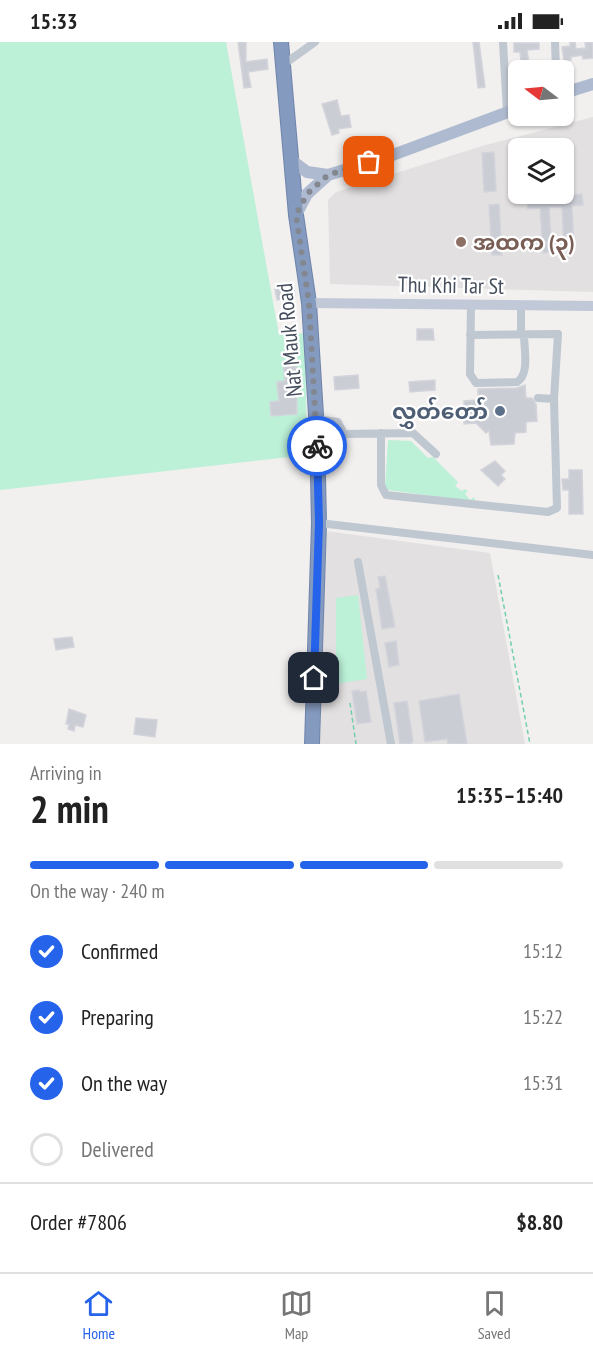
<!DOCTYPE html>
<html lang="en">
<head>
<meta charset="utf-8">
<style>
	:root { --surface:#fff; --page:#f2f2f2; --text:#222; --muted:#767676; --line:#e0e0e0; --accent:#2563eb }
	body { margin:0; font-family:"PT Sans Narrow","Noto Sans Myanmar",sans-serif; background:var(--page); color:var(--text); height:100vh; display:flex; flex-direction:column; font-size:22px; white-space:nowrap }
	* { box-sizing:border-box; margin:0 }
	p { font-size:20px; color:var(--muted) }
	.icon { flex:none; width:33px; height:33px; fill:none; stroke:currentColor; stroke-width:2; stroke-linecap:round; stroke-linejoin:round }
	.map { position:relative; height:702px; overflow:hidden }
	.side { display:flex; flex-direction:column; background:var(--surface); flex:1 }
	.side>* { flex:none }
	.needle { width:39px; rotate:286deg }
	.controls { position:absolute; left:508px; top:18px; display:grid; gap:12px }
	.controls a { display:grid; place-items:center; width:66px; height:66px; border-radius:9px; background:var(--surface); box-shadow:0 2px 4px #0004; font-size:30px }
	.pin { position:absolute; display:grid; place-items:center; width:51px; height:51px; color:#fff; margin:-26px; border-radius:12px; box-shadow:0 3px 9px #0006 }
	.courier { position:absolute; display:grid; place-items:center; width:60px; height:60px; margin:-30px; border:4px solid #2563eb; border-radius:50%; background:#fff; color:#222; box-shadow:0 2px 8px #0007 }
	.overview em { font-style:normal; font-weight:700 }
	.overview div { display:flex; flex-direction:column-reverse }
	.overview { display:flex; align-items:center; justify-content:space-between; height:102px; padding:0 30px }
	h1 { font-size:39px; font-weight:700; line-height:45px }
	.bar { display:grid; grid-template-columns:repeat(4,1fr); gap:9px 6px; align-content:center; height:72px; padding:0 30px }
	.bar i { height:8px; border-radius:4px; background:var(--line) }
	.bar .selected { background:var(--accent) }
	.bar p { grid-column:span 4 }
	.line { display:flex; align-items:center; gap:15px; padding:0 30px; border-top:2px solid var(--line) }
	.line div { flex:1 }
	ol { padding:0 30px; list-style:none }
	li { display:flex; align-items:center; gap:18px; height:66px }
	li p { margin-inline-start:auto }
	li .icon { padding:6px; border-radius:50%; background:var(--accent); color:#fff; stroke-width:4 }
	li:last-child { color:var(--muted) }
	li i { width:33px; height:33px; border:3px solid var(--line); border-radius:50% }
	.status { display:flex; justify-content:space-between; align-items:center; height:42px; padding:0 30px; background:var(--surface); direction:ltr }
	.status svg { height:16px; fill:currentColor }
	.tabs { display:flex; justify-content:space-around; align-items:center; height:84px; border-top:2px solid var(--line); background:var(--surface); font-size:16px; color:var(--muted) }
	.tabs a { display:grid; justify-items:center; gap:3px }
	.tabs .selected { color:var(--accent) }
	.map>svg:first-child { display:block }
</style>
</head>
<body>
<div class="status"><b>15:33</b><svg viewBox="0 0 49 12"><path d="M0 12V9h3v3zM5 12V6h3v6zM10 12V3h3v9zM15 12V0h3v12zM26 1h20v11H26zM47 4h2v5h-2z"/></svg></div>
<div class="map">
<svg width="593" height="702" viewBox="0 0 593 702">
	<rect width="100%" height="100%" fill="#f2efef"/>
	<path fill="#e3e0e1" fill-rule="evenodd" d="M593 75V250L330 242 328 158 336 150 482 104ZM519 106H564V152H519Z
		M326 489 490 511 525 702H320Z"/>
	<path fill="#bcf0d7" d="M0 0H226L279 293 305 291 307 413 0 448Z
		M388 398 411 399 428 416 433 415 458 440 455 444 462 449 465 447 468 449 465 452 470 458 474 455 476 460 388 448 385 445Z
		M358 553 367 637 336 642V556Z"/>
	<path fill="#cbcdd5" stroke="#d3d4db" stroke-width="1.5" d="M238 0H246V20L267 17 268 27 248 30 251 45 244 46Z
		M473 0H479L485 45 478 46Z
		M570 0H575L576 7 586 6 585 1 593 0V16L583 17 582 13 571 15V18L564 19 562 5 570 4Z
		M514 1H539V7L527 8 530 28H522L520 10H514Z
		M337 58 341 74 349 73 351 85 338 87 339 91 332 93 322 62Z
		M494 110 496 149 484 150 482 111Z
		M582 152 583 163 572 164 574 207H564L562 165H549L552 210 543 211 540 166 528 167 527 156Z
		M499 162 502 213H492L489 163Z
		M294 244 295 255 277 258 275 247Z
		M417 287H433L434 298H417Z
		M296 318 297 372 271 374 270 360 279 359 277 340 285 339 283 320Z
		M358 333 359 346 335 348 334 335Z
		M435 338V348L410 350 409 340Z
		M525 343 526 356H532L536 362 537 379 526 380V390L515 391 514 402 491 403 489 389 486 391 476 381 464 382V359L478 358V347L517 346Z
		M495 419 505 429 501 433 505 437 498 444 481 428Z
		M569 428H582L583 472H569V448H563L562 437H569Z
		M385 534 395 585 382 587 376 547 380 546 378 535Z
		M72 595 74 605 56 608 54 597Z
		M396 599 399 623 389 625 385 601Z
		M359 648 360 650 366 649 371 680 357 682 352 649Z
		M459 652 467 702H448L447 697 425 700 419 659Z
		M407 659 413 699 411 702H400L394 661Z
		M69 667 86 673 83 685 75 683 74 689 68 687 69 682H66Z
		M136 676 157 678 155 695 134 692Z"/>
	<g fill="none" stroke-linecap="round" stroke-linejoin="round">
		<g stroke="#7085ab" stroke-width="16">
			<path id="highway" d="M281 0 296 173 309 261 317 389 319 481 312 702"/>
		</g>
		<path stroke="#73cfae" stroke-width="1.5" stroke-dasharray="4.5 3" stroke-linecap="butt" d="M498 533 530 702
			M350 661 356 702"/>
		<path stroke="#bfc7d1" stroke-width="8" d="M503 0 507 70
			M555 0 556 28
			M283 23 315 0
			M471 262 470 332 476 341 517 340C530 332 524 307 524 293
			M521 293V263
			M538 356 554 357
			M316 377 338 380 344 392 339 403 317 407
			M381 391V443L386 453 548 470 557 466 554 357 558 292 470 293
			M344 392 413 391 436 412
			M319 481 593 513
			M358 520 391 702"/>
		<path stroke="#c1c9d8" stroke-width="10" d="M309 261 593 264"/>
		<path stroke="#aebacf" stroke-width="12" d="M564 51 593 42
			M291 118 307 130 328 133
			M296 173 307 152 328 133 390 114 519 66"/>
		<use href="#highway" stroke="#859abf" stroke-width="14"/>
	</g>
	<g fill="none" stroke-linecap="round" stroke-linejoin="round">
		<path stroke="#828790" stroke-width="6" stroke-dasharray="0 10.8" d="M317 404 309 261 296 173 307 152 328 133 369 120"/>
		<path stroke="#2563eb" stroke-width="8" d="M314 636 319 481 317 404"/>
	</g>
	<circle fill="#8d6e63" stroke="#fff" stroke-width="2" cx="461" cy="200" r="6"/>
	<circle fill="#5c6f8a" stroke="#fff" stroke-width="2" cx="500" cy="369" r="6"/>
	<g text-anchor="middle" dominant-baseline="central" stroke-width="4.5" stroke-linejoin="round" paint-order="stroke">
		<g font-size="22" font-weight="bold" fill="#785e54" stroke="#fff" text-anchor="start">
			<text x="473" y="200">အထက (၃)</text>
		</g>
		<g font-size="22" fill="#464f5d" stroke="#fff">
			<text transform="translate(451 243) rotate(1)">Thu Khi Tar St</text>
			<text transform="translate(289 298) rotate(-95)">Nat Mauk Road</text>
		</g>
		<g font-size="22" font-weight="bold" fill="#4e5e75" stroke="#fff" text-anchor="end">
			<text x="488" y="369">လွှတ်တော်</text>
		</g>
	</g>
</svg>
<div class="controls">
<a><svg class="needle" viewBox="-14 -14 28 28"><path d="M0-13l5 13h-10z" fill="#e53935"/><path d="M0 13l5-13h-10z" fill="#767676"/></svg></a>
<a><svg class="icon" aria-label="layers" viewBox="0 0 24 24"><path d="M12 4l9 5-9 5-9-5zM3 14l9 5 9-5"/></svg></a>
</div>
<div class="pin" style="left:369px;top:120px;background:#ea580c"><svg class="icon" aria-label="bag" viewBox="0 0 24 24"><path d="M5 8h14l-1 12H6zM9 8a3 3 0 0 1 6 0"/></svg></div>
<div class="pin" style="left:314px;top:636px;background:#1f2937"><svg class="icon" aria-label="home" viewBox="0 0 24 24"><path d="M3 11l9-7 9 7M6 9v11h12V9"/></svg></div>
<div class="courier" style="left:317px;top:404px"><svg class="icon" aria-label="bike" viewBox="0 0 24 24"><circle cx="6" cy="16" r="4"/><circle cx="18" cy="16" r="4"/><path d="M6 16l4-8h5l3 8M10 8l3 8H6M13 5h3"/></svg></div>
</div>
<section class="side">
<div class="overview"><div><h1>2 min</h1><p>Arriving in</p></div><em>15:35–15:40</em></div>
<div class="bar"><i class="selected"></i><i class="selected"></i><i class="selected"></i><i></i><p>On the way · 240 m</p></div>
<ol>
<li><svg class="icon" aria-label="check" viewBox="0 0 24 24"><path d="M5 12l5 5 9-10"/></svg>Confirmed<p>15:12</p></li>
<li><svg class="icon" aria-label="check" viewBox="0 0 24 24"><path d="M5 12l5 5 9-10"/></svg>Preparing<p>15:22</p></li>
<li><svg class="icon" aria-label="check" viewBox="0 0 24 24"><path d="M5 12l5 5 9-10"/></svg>On the way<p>15:31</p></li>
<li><i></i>Delivered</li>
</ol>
<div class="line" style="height:78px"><div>Order #7806</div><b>$8.80</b></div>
</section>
<nav class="tabs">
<a class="selected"><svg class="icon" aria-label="home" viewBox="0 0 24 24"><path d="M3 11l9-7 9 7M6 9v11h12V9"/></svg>Home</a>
<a><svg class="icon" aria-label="map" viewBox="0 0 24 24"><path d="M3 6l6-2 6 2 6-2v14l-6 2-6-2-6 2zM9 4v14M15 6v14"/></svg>Map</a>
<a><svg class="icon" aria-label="saved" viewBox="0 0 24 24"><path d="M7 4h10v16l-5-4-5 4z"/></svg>Saved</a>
</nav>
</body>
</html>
